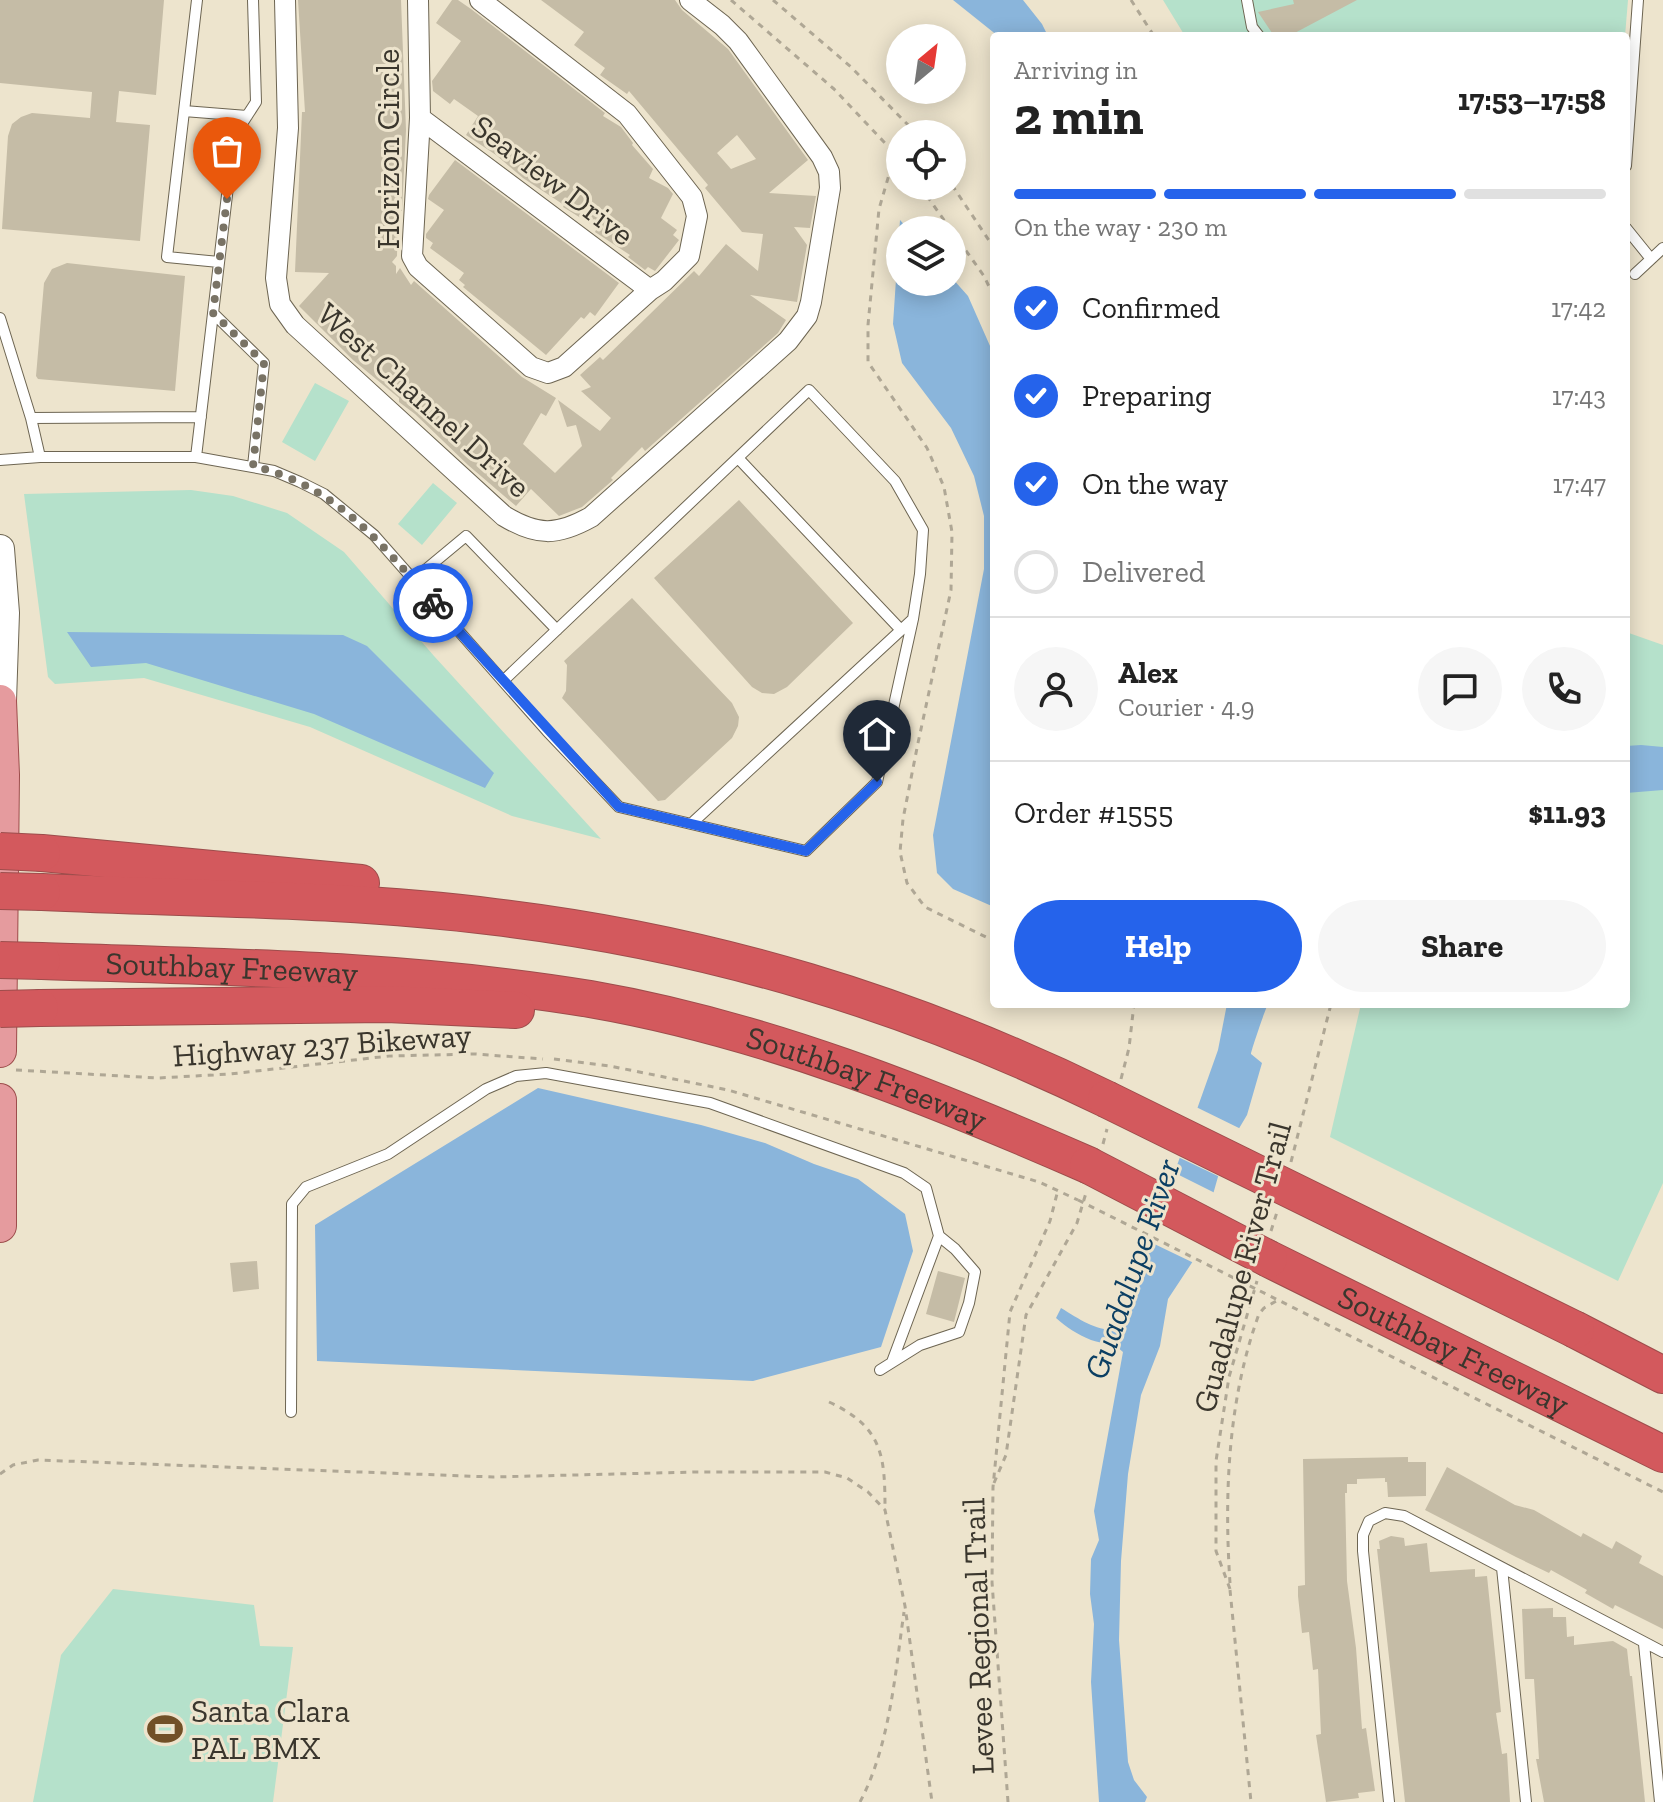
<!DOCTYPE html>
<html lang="en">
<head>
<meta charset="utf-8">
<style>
	:root { --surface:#fff; --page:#f6f6f6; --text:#222; --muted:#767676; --line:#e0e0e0; --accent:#2563eb }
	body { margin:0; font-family:"Zilla Slab",serif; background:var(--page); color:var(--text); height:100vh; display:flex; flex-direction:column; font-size:30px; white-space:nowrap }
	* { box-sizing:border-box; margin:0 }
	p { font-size:26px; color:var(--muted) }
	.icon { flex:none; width:44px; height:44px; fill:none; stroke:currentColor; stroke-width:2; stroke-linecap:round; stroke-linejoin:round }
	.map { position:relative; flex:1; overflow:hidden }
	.details { position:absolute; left:990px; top:32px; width:640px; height:976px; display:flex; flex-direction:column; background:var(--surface); border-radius:8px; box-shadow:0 4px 20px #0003 }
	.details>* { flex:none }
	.needle { width:52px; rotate:29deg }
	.controls { position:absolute; left:886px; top:24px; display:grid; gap:16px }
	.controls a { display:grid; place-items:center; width:80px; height:80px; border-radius:50%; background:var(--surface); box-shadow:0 4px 20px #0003; font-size:40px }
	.pin { position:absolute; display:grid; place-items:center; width:68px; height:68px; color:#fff; margin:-82px -34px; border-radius:50% 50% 50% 0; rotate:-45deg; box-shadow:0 0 8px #0007 }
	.pin .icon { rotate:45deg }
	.courier { position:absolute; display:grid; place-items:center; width:80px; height:80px; margin:-40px; border:6px solid #2563eb; border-radius:50%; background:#fff; color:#222; box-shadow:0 2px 10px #0007 }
	.head em { font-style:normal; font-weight:700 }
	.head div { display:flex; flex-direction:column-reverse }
	.head { display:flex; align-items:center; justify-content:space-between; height:136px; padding:0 24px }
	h1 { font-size:52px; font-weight:700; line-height:60px }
	.bar { display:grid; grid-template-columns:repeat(4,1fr); gap:12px 8px; align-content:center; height:96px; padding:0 24px }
	.bar i { height:10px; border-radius:6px; background:var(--line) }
	.bar .current { background:var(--accent) }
	.bar p { grid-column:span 4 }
	.line { display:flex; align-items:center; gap:20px; padding:0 24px; border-top:2px solid var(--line) }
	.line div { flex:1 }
	.round { display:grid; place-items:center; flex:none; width:84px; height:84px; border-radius:42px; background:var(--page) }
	ol { padding:0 24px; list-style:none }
	li { display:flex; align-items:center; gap:24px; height:88px }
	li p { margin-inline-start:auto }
	li .icon { padding:8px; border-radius:50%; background:var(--accent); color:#fff; stroke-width:4 }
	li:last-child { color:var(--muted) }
	li i { width:44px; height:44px; border:4px solid var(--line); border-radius:50% }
	.action { display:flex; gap:16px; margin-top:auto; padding:16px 24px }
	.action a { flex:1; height:92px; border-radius:48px; background:var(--accent); color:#fff; font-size:32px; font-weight:700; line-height:92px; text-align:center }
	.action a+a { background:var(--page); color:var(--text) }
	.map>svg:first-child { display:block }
</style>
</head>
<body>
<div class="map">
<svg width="1663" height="1802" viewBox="0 0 1663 1802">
	<rect width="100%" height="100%" fill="#ede4cd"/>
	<path fill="#b5e1cb" d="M1163 0H1628L1625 36H1185Z
		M315 383 349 401 315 461 282 442Z
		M433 483 457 503 422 545 398 524Z
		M191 490 233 496 287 513 344 552 434 656 601 839 512 816 310 727 144 678 55 684 48 677 24 494Z
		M1626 632 1663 645V1183L1618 1281 1330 1137 1361 1004H1626Z
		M113 1589 254 1605 260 1646 293 1647 273 1802H33L61 1655Z"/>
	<path fill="#8ab5db" d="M953 0H1023L1042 24 1048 36H998Z
		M900 220 909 230H900V282H952V278L968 296 994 355V907L953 889 937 873 933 835 984 569V516L974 476 951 428 902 363 893 324Z
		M67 632 343 635 367 646 494 773 485 788 314 714 146 663 91 667Z
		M1641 745 1663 747V790L1626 793V746Z
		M1227 1004H1268C1266 1007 1251 1051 1251 1054L1262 1063 1247 1115 1225 1152 1195 1258 1168 1299 1160 1346 1141 1395 1128 1474 1121 1561 1119 1640 1128 1762 1134 1780 1147 1797 1145 1802H1099L1091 1682 1094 1624 1090 1594 1091 1559 1099 1540 1094 1511 1123 1352C1114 1343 1102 1344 1091 1340 1077 1334 1067 1328 1056 1318L1061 1308C1081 1320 1097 1332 1120 1330L1128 1321 1142 1264 1218 1050Z
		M538 1088 701 1125 765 1143 814 1164 858 1179 905 1214 913 1251 881 1347 753 1381 317 1361 315 1225Z"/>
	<path fill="#ede4cd" d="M1194 1106 1243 1130 1229 1153 1222 1178 1176 1156Z
		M1171 1171 1217 1194 1196 1264 1146 1240Z"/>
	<path fill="#c5bca6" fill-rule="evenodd" d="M0 0H164L156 95 119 91 116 122 150 125 140 241 2 229 8 136 12 124 21 117 32 113 90 118 92 92 0 83Z
		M298 0H401L406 130 402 211 398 210 397 256 392 262 396 266V274L400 268 411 285 414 281 522 377 556 398 546 416 541 413 523 444 555 473 582 446 576 425 567 427 558 400 600 431 611 418 581 391 591 387 580 375 600 357 603 360 694 271 699 276 726 244 758 271 763 234 742 232 705 188 708 185 629 91 627 94 600 75 605 68 574 45 584 32 541 0H675L682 10 728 49 808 160 769 193 816 196 810 228 794 227 807 245 797 302 750 295 786 320 778 333 645 451 642 447 611 478 613 480 582 507 559 516 531 489 516 506 468 465 415 414 399 402V398L353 360 299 306 329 273 295 272 302 112H305ZM737 135 756 159 731 169 717 153Z
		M452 0H458L471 9 605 113 603 116 621 127 633 143 632 145 653 169 649 178 668 188 673 194 661 218 677 230 673 235 679 240 655 271 648 267 645 270 628 257 630 255 595 232 597 228 563 207 564 205 523 178 496 155 466 135 478 116 454 99 450 104 433 91 432 81 461 41 436 23Z
		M1293 0H1357L1289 36H1274L1258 12 1294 4Z
		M455 160 619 283 595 316 590 312 584 319 581 317 546 355 463 287 465 285 459 280 464 273 430 248 433 243 426 238V234L444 210 428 199 429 195Z
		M67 263 185 276 175 391 38 379 36 376 44 283 52 269Z
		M739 500 853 623 787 687 774 694 762 693 752 687 654 578Z
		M632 598 732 703 739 717 738 726 732 738 665 800 658 801 562 698 566 691 567 665 564 661Z
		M257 1261 259 1289 233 1292 230 1263Z
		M938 1271 965 1278 954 1322 926 1314Z
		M1408 1457V1462H1426V1496L1388 1497 1387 1482H1385V1478L1357 1479V1484H1347V1493H1345L1347 1581 1356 1648 1362 1729 1366 1728 1375 1791 1358 1793 1359 1798 1326 1802 1316 1735 1321 1734 1318 1669 1313 1670 1309 1632 1302 1633 1298 1596V1586L1305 1585 1303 1459Z
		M1447 1467 1515 1505 1534 1510 1581 1537 1583 1533 1612 1549 1616 1541 1642 1556 1639 1563 1663 1576V1629L1615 1605 1613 1609 1585 1593 1587 1590 1551 1570 1549 1573 1516 1557 1425 1510Z
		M1391 1536 1404 1538 1405 1546 1427 1543 1430 1572 1475 1569V1577L1487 1576 1501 1712 1496 1713 1502 1754 1507 1753 1510 1802H1405L1377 1549H1380L1379 1541Z
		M1553 1608V1617H1566L1567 1637 1574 1636V1645L1613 1641 1627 1649 1630 1676H1632L1645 1802H1544L1536 1759H1539L1534 1679H1525L1522 1609Z"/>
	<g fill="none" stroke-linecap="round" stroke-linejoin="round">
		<g stroke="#6d6552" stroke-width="12">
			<path id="lane" d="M197 0 167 257 219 262
				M1247 0 1252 27 1259 36
				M184 111 247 116
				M1626 166 1638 0
				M1626 228 1651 259
				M1635 274 1663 248
				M213 313 264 363 253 466
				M0 318 31 418 40 457
				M31 418 201 417
				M196 457 234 136 256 102 253 0
				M738 458 901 630
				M0 460 40 457H196L274 471 300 482 324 494 374 535 547 731 619 807 806 851 877 782 913 619 920 574 923 530 895 481 809 390 503 681
				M413 580 466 536 557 630
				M691 824 913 619
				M892 1362 939 1236
				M291 1412 292 1204 306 1187 388 1154 486 1089 516 1076 546 1073 710 1103 904 1173 926 1188 939 1236 955 1249 975 1272 969 1303 959 1332 920 1345 880 1370
				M1502 1568 1526 1802
				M1644 1644 1660 1802
				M1389 1802 1363 1551V1535L1369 1521 1385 1513 1404 1516 1663 1652"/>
		</g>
		<g stroke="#6d6552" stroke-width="22">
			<path id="street" d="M285 0 288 128 276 278 280 304 295 325 504 516C537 536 557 536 591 517L788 341 807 316 811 302 830 188 829 172 822 157 738 41 722 25 690 0
				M418 0 420 118 412 256 418 267 531 367 548 373 564 367 650 290 664 281 689 256 697 216 692 197 627 114 480 0
				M420 118 650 290"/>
		</g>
		<g stroke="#6d6552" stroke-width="30">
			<path id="secondary" d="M0 549 5 613 2 701"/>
		</g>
		<g stroke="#9d4d4c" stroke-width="34">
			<path id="primary" d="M0 701 3 775 0 1051
				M0 1100V1226"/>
		</g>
		<g stroke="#9d4d4c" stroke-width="38">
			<g id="highway">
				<path d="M42 853 361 883"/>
				<path d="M42 892C192 899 345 898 495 917 712 943 909 1003 1106 1099"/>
				<path id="s1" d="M42 961C225 967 409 969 590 999 763 1029 928 1095 1088 1165"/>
				<path d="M40 1008 387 1004 516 1010"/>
				<path id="s2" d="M1269 1259 1663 1454"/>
				<path d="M1576 1330 1663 1375"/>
			</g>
		</g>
		<path stroke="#afa795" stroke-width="3" stroke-dasharray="6 6" stroke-linecap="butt" d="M731 0 834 89 900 159
			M773 0 851 67 917 134
			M1131 0 1154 36
			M895 154 879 209 868 325V362L927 448 944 487 952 532 951 590 918 743 903 819 900 852 907 883 925 907 994 941
			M952 185 994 248
			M920 186 951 230
			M952 231 984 276 994 297
			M554 1059 610 1066 728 1090 1039 1182 1078 1200
			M16 1070 158 1078 230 1074 389 1056 475 1054 543 1059
			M1121 1079 1129 1048 1134 1004
			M1103 1144 1107 1129
			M1291 1162 1331 1004
			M1271 1231 1277 1212
			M1260 1291 1663 1492
			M829 1402C883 1427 885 1456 885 1510
			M0 1474 13 1465 38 1460 493 1477 696 1472H825L847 1478 868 1492 885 1510 905 1606 932 1802
			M994 1483 1006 1455 1026 1315 1077 1223 1086 1193
			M1230 1583C1224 1493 1228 1399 1259 1314L1264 1308 1278 1300
			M1230 1589 1216 1551V1461L1229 1377 1257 1281
			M1230 1590 1251 1802
			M860 1802C890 1745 895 1674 904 1612
			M1008 1802 992 1582 993 1487 1010 1312 1050 1221 1058 1190"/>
		<use href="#lane" stroke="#fff" stroke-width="10"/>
		<use href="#street" stroke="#fff" stroke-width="20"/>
		<use href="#secondary" stroke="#fff" stroke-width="28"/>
		<use href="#primary" stroke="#e59b9e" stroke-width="32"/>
		<use href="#highway" stroke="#d3595d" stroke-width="36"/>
		<g stroke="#9d4d4c" stroke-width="38" stroke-linecap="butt">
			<path id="highway-bridge" d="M0 851 42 853
				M0 891 42 892
				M0 960 42 961
				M0 1009 40 1008
				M1106 1099 1576 1330
				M1088 1165 1269 1259"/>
		</g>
		<path stroke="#afa795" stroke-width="3" stroke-dasharray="6 6" stroke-linecap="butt" d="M1078 1200 1260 1291"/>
		<use href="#highway-bridge" stroke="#d3595d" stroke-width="36"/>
	</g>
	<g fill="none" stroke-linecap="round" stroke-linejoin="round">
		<path stroke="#797365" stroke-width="8" stroke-dasharray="0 14.4" d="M227 199 213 313 264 363 253 466C336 486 380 542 433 603"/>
		<path stroke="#2563eb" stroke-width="10" d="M433 603 619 807 806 851 877 782"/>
	</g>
	<defs>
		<g id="stadium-bare" transform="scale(2.76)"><path d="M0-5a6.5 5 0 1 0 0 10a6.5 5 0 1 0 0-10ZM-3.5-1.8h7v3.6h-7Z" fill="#715027" stroke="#ede4cd" stroke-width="2.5" paint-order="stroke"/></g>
	</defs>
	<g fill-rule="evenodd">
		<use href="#stadium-bare" x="165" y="1729"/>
	</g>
	<g text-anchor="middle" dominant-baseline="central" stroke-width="6" stroke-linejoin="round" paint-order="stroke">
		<g font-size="32" fill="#3a362d" stroke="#ede4cd">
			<text transform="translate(388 149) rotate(-90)">Horizon Circle</text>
			<text transform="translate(553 180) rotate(37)">Seaview Drive</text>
			<text transform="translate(424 400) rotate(42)">West Channel Drive</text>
			<text stroke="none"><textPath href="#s1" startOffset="190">Southbay Freeway</textPath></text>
			<text transform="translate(322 1045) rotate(-4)">Highway 237 Bikeway</text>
			<text stroke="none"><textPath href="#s1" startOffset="838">Southbay Freeway</textPath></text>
			<text transform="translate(1242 1267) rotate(-75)">Guadalupe River Trail</text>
			<text stroke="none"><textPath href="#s2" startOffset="206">Southbay Freeway</textPath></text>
			<text transform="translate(978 1636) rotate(-92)">Levee Regional Trail</text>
		</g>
		<g font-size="32" fill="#3a362d" stroke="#ede4cd" text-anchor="start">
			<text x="191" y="1711">Santa Clara<tspan x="191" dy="37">PAL BMX</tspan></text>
		</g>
		<g font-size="34" font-style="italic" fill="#0c3f63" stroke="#ede4cd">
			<text transform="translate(1132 1269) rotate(-71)">Guadalupe River</text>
		</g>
	</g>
</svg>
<div class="controls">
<a><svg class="needle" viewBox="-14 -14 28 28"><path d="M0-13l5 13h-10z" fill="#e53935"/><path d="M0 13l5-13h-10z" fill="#767676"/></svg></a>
<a><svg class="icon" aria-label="locate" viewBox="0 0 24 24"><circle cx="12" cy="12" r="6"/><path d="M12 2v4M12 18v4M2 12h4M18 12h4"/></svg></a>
<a><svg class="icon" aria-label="layers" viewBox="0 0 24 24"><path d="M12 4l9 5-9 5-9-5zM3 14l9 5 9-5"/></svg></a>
</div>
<div class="pin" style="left:227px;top:199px;background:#ea580c"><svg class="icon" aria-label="bag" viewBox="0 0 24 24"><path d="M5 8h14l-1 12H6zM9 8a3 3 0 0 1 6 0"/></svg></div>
<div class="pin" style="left:877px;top:782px;background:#1f2937"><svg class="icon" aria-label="home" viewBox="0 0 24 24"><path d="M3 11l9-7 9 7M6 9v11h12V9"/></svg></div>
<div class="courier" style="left:433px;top:603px"><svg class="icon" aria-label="bike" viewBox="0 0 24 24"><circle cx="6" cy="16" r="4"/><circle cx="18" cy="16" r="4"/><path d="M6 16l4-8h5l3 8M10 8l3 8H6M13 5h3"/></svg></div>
<section class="details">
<div class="head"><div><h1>2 min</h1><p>Arriving in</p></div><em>17:53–17:58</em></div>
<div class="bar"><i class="current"></i><i class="current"></i><i class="current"></i><i></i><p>On the way · 230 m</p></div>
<ol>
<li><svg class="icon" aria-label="check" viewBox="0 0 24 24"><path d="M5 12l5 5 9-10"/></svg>Confirmed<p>17:42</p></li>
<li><svg class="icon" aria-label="check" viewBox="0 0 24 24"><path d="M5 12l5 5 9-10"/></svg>Preparing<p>17:43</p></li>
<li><svg class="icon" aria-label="check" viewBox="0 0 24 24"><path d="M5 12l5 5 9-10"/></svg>On the way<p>17:47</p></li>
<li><i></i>Delivered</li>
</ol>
<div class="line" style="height:144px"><a class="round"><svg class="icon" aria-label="person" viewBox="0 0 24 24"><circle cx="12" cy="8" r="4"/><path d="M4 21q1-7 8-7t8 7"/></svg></a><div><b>Alex</b><p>Courier · 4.9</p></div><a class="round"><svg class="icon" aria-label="chat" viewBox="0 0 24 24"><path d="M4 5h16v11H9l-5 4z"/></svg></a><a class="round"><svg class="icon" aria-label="phone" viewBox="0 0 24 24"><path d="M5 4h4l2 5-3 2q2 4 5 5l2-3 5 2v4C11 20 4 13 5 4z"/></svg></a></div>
<div class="line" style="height:104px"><div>Order #1555</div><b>$11.93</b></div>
<div class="action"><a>Help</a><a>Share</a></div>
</section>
</div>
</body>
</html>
